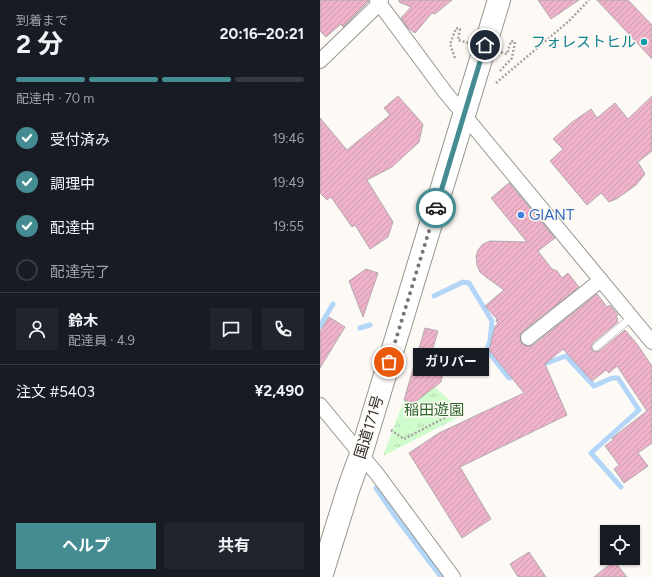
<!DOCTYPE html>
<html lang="ja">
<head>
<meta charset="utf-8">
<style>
	:root { --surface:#171b24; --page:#20242c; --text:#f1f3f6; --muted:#9ea1a6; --line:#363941; --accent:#448c92 }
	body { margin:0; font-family:Figtree,"Noto Sans JP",sans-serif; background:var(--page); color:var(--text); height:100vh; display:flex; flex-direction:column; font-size:15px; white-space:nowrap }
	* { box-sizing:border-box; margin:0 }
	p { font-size:13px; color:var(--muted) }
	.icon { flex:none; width:22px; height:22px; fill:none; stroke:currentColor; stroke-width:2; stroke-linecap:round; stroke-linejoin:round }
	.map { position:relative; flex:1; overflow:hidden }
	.drawer { display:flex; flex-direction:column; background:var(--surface); width:320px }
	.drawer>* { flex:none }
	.buttons { position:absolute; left:280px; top:525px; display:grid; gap:8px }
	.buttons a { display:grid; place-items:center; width:40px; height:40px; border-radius:0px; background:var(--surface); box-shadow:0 1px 3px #0004; font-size:20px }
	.pin { position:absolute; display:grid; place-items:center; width:34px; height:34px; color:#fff; margin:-17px; border:2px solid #fff; border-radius:50%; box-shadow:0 1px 4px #0007 }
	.courier { position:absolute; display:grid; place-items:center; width:40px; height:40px; margin:-20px; border:3px solid #448c92; border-radius:50%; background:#fff; color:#222; box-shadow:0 1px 5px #0007 }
	.bubble { position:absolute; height:28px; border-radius:0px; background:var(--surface); box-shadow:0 1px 3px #0004; font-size:13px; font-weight:700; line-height:28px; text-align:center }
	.head em { font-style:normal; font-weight:700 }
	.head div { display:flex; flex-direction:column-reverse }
	.head { display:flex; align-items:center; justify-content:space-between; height:68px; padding:0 16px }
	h1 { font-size:26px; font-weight:700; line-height:30px }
	.bar { display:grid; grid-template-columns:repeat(4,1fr); gap:6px 4px; align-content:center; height:48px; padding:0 16px }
	.bar i { height:5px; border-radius:3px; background:var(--line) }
	.bar .selected { background:var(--accent) }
	.bar p { grid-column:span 4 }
	.line { display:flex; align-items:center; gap:10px; padding:0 16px; border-top:1px solid var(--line) }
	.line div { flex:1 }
	.round { display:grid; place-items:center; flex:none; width:42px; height:42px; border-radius:0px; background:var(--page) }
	ol { padding:0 16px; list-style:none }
	li { display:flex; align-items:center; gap:12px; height:44px }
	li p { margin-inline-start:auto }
	li .icon { padding:4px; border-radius:50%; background:var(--accent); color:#fff; stroke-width:4 }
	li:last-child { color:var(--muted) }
	li i { width:22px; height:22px; border:2px solid var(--line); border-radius:50% }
	.cta { display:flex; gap:8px; margin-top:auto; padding:8px 16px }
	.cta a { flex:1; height:46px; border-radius:0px; background:var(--accent); color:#fff; font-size:16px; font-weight:700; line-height:46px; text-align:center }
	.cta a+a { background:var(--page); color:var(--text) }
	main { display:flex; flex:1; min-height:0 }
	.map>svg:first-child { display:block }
</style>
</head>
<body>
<main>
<section class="drawer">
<div class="head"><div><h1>2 分</h1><p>到着まで</p></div><em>20:16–20:21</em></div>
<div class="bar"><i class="selected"></i><i class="selected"></i><i class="selected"></i><i></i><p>配達中 · 70 m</p></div>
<ol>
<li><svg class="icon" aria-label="check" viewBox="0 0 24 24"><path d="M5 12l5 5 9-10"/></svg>受付済み<p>19:46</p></li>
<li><svg class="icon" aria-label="check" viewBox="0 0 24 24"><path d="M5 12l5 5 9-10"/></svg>調理中<p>19:49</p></li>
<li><svg class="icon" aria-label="check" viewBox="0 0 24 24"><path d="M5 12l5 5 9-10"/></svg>配達中<p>19:55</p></li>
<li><i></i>配達完了</li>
</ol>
<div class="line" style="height:72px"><a class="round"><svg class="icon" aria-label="person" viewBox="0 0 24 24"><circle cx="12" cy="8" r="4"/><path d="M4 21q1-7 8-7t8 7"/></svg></a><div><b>鈴木</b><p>配達員 · 4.9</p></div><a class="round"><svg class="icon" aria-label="chat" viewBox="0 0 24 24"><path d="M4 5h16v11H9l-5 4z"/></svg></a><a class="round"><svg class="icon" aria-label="phone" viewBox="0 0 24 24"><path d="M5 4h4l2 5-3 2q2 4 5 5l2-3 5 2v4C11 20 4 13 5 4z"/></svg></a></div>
<div class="line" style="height:52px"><div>注文 #5403</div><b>¥2,490</b></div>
<div class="cta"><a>ヘルプ</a><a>共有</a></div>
</section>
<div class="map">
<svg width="332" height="577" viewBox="0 0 332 577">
	<defs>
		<pattern id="park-tufts" width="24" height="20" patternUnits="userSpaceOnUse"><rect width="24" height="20" fill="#d0fbcd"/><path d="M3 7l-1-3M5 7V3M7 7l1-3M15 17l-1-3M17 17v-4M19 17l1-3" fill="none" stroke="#b3d7b0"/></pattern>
		<pattern id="building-hatch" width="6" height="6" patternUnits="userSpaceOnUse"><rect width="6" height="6" fill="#efb2cb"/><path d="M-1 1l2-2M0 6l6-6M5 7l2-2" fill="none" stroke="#cd99af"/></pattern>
	</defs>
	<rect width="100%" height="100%" fill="#fdfaf5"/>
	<path fill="url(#park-tufts)" d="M115 387 145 414 63 456 84 400 94 403Z"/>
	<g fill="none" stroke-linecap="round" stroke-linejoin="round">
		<path stroke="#b2d5f8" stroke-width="5" d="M114 296 143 282 149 283 172 321 170 341 167 349 168 351 188 377 190 378 197 375
			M0 326 13 304
			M40 328 50 325
			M221 365 246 356 274 386 292 378H298L319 410 271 453 301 487
			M56 488 75 516 121 577"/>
	</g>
	<path fill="url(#building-hatch)" stroke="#b1abae" d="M0 0H49V1L23 27 21 24 6 37 0 31Z
		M79 0H132L115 14 112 13 95 33 88 28 81 18 91 7 79 2Z
		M218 0H259L231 19Z
		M277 0H308L332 25V59Z
		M78 96 103 124 99 142 72 167 47 180 73 222 68 237 50 249 35 225 32 227 11 197 7 200 0 193V118L27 150 70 115 64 108Z
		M332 96V151L318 162 325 174 316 185 298 198 289 202 281 193 267 205 230 161 243 149 233 139 251 123 271 109 277 118 295 103 308 119Z
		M189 183 235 238 218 251 232 269 237 271 242 278 248 273 259 287 203 331 200 335 201 343 205 346H210L213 345 277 294 287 307 290 305 298 315 296 316 298 319 297 320 298 322 273 343 271 346 272 350 275 352 279 351 305 330 317 344 332 366V443L318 453 328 466 304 483 294 469 299 465 285 446 293 440 292 438 327 411 297 366 289 373 286 370 272 381 243 349 225 364 247 415 140 467 171 519 142 538 89 453 119 433 204 393 169 350 175 326 178 323 176 321 177 319 165 306 184 290 166 277 160 272 157 265 156 256 158 250 163 244 170 241 207 242 171 198Z
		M46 269 58 273 43 317 29 281Z
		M9 317 25 327 0 368V331Z
		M105 328 118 331 109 361 125 364 121 382 94 403 84 400Z
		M209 552 226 577H198L190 564Z
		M294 561 307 577H274Z"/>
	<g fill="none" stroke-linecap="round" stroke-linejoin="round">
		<g stroke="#979590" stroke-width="8">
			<path id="lane" d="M276 347 312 317"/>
		</g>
		<g stroke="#979590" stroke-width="16">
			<path id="street" d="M57 0 125 92 332 342
				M0 61 60 3 61 0
				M208 338 281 280
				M0 405 57 474 133 577"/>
		</g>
		<g stroke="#979590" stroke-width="24">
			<path id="highway" d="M1 577 29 487 41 454 179 0"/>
		</g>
		<path stroke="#a6a4a1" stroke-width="2.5" stroke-dasharray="2 2" stroke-linecap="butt" d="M176 83 249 21 269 0
			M71 430 84 439 132 414"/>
		<use href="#lane" stroke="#fff" stroke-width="7"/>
		<use href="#street" stroke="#fff" stroke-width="14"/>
		<use href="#highway" stroke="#fff" stroke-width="22"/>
		<path stroke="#a6a4a1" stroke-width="2.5" stroke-dasharray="2 2" stroke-linecap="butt" d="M135 58 130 44 136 28 140 29 138 40 187 54 191 41 195 42 192 58 180 71"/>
	</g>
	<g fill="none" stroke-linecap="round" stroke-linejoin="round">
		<path stroke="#787673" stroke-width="4" stroke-dasharray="0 7.2" d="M69 362 116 208"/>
		<path stroke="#448c92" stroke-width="5" d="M116 208 165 45"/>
	</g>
	<circle fill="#0f9aa8" stroke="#fdfaf5" stroke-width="1.5" cx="324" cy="42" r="4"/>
	<circle fill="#3f7fe0" stroke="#fdfaf5" stroke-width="1.5" cx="201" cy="215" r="4"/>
	<g text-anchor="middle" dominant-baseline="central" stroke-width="3" stroke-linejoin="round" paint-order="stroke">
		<g font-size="15" fill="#0d838f" stroke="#fdfaf5" text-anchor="end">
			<text x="316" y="42">フォレストヒル</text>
		</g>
		<g font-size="15" fill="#366cbe" stroke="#fdfaf5" text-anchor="start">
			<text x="209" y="215">GIANT</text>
		</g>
		<g font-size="15" fill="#2e672d" stroke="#fdfaf5">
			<text x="114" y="410">稲田遊園</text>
		</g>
		<g font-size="15" fill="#302f2d" stroke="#fdfaf5">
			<text transform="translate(49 427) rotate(-73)">国道171号</text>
		</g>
	</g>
</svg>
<div class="buttons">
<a><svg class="icon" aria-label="locate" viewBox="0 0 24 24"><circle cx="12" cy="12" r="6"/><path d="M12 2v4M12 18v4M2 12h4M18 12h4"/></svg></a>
</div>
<div class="pin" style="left:69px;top:362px;background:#ea580c"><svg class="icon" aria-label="bag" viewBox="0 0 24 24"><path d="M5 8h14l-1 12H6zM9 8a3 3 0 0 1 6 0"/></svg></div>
<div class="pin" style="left:165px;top:45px;background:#1f2937"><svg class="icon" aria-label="home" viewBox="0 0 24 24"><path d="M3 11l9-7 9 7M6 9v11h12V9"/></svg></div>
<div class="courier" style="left:116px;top:208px"><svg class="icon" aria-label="car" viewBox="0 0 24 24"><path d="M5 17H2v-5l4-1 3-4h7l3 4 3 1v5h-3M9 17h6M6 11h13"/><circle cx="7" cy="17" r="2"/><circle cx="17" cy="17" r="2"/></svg></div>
<div class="bubble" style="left:93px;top:348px;width:76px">ガリバー</div>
</div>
</main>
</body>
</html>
